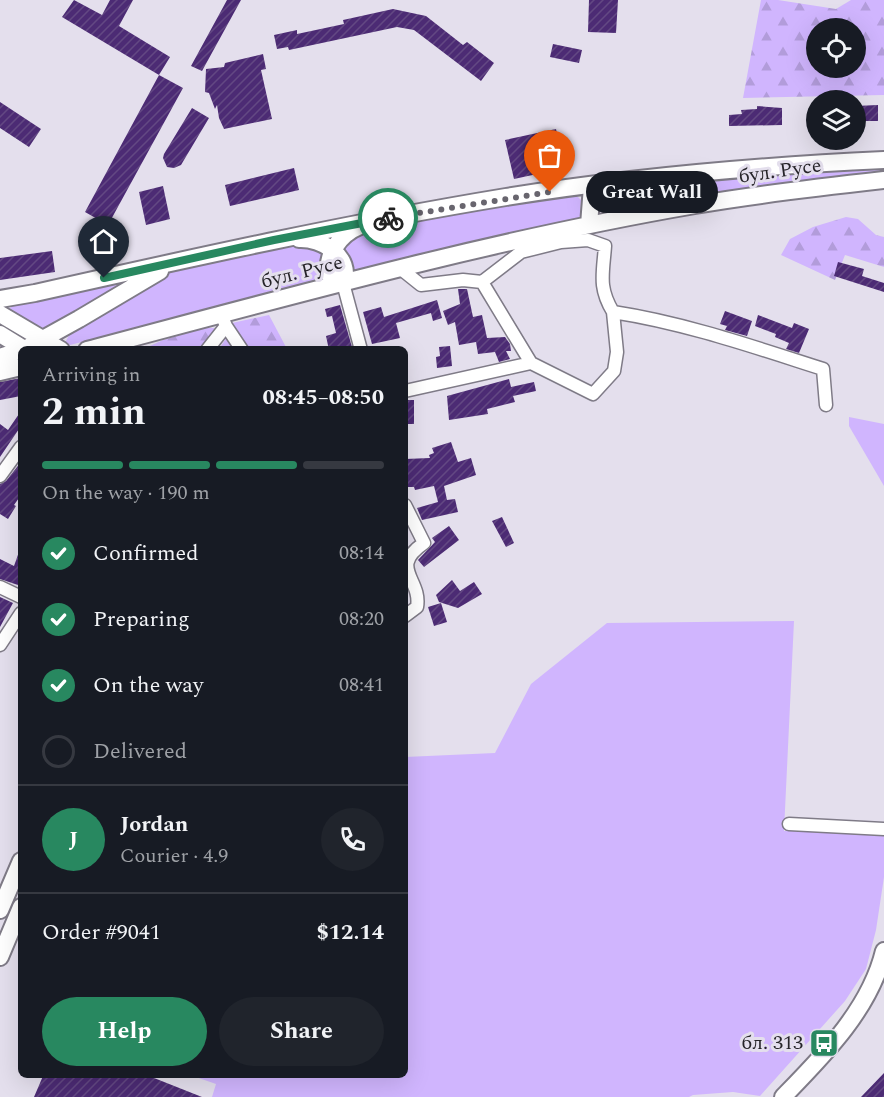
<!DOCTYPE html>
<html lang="en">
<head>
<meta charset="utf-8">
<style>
	:root { --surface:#171b24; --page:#20242c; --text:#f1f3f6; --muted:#9ea1a6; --line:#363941; --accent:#288860 }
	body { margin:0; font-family:Spectral,serif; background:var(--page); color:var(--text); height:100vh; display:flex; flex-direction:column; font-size:22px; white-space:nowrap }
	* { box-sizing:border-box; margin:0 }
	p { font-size:20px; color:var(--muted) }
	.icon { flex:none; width:33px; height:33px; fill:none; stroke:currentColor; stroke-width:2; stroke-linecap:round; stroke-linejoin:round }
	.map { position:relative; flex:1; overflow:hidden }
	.details { position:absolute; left:18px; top:346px; width:390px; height:732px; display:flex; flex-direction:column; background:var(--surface); border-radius:9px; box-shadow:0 6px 24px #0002 }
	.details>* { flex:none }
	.fabs { position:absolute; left:806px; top:18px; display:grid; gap:12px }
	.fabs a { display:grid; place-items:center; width:60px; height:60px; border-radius:50%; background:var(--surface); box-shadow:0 6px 24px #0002; font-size:30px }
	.pin { position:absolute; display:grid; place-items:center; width:51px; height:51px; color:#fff; margin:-62px -26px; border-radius:50% 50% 50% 0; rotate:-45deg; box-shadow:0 0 6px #0007 }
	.pin .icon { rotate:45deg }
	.courier { position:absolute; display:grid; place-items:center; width:60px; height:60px; margin:-30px; border:4px solid #288860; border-radius:50%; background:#fff; color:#222; box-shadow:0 2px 8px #0007 }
	.bubble { position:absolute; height:42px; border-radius:21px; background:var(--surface); box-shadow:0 6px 24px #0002; font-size:20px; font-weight:700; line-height:42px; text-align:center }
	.summary em { font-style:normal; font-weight:700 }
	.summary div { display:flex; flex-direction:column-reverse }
	.summary { display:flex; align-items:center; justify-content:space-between; height:102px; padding:0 24px }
	h1 { font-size:39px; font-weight:700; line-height:45px }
	.bar { display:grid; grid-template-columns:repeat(4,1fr); gap:9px 6px; align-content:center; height:72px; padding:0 24px }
	.bar i { height:8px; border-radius:4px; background:var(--line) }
	.bar .active { background:var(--accent) }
	.bar p { grid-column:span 4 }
	.line { display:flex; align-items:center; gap:15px; padding:0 24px; border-top:2px solid var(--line) }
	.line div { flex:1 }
	.round { display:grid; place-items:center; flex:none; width:63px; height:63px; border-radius:32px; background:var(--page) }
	ol { padding:0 24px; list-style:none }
	li { display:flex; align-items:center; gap:18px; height:66px }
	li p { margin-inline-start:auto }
	li .icon { padding:6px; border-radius:50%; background:var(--accent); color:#fff; stroke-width:4 }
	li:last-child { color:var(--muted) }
	li i { width:33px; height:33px; border:3px solid var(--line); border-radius:50% }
	.action { display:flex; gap:12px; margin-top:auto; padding:12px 24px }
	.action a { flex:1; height:69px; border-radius:36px; background:var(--accent); color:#fff; font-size:24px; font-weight:700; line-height:69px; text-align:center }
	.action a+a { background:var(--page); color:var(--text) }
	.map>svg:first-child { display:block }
</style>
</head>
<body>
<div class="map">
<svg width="884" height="1097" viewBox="0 0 884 1097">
	<defs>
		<pattern id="forest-firs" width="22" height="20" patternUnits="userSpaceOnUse" patternTransform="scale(1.5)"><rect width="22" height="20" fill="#d0b5fe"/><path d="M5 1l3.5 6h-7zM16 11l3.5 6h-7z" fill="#b29cda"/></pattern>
		<pattern id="building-hatch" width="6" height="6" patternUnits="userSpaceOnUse" patternTransform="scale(1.5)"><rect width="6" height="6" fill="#4c2b74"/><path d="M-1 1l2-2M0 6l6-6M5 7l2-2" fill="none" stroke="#634883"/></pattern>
	</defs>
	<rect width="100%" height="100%" fill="#e4dfed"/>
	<path fill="#d0b5fe" d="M884 163V172L774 184 615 211 602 212 597 210 599 190Z
		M575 194 581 200 580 216 578 218 356 273 342 250 344 244 361 233 442 214Z
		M302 244 324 250 323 280 70 345 65 343 69 335 175 270 202 261Z
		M123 280 125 282 123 286 46 328 41 329 8 310 15 304Z
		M849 417 884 424V486L849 426Z
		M794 621 784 831H884V877L876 930 866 969 845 1001 760 1096 733 1092 693 1095 689 1097H212L216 1084 193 1076H405V757L495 753 531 684 607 623Z"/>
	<path fill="url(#forest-firs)" fill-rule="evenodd" d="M761 0H778L836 9 851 0H884V95L743 98ZM855 28V68H816V28Z
		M846 217 858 219 876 235 884 237V267L845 255 835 280 781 255 790 239 813 227Z
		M269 315 287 349H219L225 340 232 323Z
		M205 328H214L216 332 203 349 141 350 163 340Z"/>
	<path fill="url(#building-hatch)" d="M74 0 102 15 110 0H133L119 26 170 57 159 75 62 17Z
		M227 0H241L202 71 191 66Z
		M589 0H618L616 33 588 32Z
		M393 9 426 16 463 45 467 42 494 63 481 81 414 30 397 27 289 50 288 47 277 49 274 35 297 30V34L344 24 343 20Z
		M553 44 582 50 579 63 550 57Z
		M263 54 266 69 261 70 272 119 224 129 219 118 217 105 215 109 209 93 205 92 206 69 224 67 225 63Z
		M159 75 183 88 108 225 85 212Z
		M0 102 41 129 29 147 0 128Z
		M878 105V121H855V106Z
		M757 106 782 108V125L729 126V115L742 114 741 110 757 109Z
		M192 108 209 118 181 165 174 168 167 167 163 158 164 154Z
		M556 129 565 168 514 179 505 140Z
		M294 168 299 190 230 206 225 185Z
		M163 186 170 219 146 225 139 192Z
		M52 251 55 272 0 280V258Z
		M838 262 864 269 862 276 884 283V292L834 276Z
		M458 289H467L473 317 482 315 487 338 505 337 510 344 511 351H506L510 359 499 362 495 352 478 354 476 342 459 345 455 322 448 325 443 311 460 304Z
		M437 300 442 318 433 321 431 313 396 323 400 338 372 344 363 312 381 307 384 317Z
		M340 305 352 347 329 350 326 336 336 333 332 316 327 317 325 309Z
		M725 311 752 321 747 336 725 330 727 326 720 324Z
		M758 315 792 328 794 323 809 329 799 353 786 349 789 343 775 337 776 334 755 326Z
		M450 346 452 366 437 368 436 357 440 356 439 347Z
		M21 378V396L0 400V382Z
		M509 379 511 387 534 382 536 391 513 396 515 402 487 409 488 414 449 420 447 396Z
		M405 400H414V424H405Z
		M21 411V426L0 457V424L8 430Z
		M451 442 458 462 471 458 476 475 444 486 447 500 455 499 458 512 422 520 417 508 438 502 434 486 415 490 414 487H405V459L430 458 429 455 434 453 432 448Z
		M21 462V495L14 505 16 506 8 519 0 514V484L6 481Z
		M502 517 514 543 506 547 492 521Z
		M449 526 459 540 424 567 418 560 435 542 432 538Z
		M20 549H21V586L0 579V559L14 566Z
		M452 580 460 591 474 582 482 594 458 608 439 602 436 595Z
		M0 597 13 603 0 627Z
		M441 603 447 622 434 626 428 607Z
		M884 1073V1097H861Z
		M43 1076H149L202 1097H34Z"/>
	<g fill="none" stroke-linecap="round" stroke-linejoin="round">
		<g stroke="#7f7b87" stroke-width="15">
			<path id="street" d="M401 269 421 285 463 280 482 282 521 252 561 242 588 240 605 246C603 274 598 287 613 312 685 323 754 347 823 369L826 405
				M482 282 531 363 593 394 614 371 617 352 613 312
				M343 283 361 350
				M221 314 226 326 242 350
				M207 350 226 326
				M405 391 531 363
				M0 476 21 447
				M405 505 424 543C388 568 422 579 417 607L405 616
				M0 587 21 597
				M0 645 21 613
				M789 824 884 829"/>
		</g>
		<g stroke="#7f7b87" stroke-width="20">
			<path id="secondary" d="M589 225 592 186
				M299 239C322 238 353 257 343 283L331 278C323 256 340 234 360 226
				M0 299 35 293C191 258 348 223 506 197 631 177 757 166 884 160
				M0 314 61 350
				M0 334 26 350
				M23 350 79 319 160 271
				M87 350C287 297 491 240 695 205 758 194 821 187 884 180
				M0 357 21 350
				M0 372 21 367
				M0 910 21 861
				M0 957 21 907
				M783 1097C824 1055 870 1009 884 951"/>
		</g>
		<use href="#street" stroke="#fff" stroke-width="12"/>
		<use href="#secondary" stroke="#fff" stroke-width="16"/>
	</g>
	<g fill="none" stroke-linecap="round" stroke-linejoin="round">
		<path stroke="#68656e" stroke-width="6" stroke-dasharray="0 10.8" d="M388 218 550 192"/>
		<path stroke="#288860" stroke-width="8" d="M104 278 274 240 388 218"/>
	</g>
	<defs>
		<g id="bus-square" transform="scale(1.5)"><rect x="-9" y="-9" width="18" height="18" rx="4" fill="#288860" stroke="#e4dfed"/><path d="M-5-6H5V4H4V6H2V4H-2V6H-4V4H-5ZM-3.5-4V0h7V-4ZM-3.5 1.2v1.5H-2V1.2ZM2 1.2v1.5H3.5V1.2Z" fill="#fff"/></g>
	</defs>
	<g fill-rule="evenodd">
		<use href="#bus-square" x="824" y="1043"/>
	</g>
	<g text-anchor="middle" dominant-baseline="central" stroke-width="6" stroke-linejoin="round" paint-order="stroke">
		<g font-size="20" fill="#262429" stroke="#e4dfed">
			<text transform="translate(780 171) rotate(-8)">бул. Русе</text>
			<text transform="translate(302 272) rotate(-14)">бул. Русе</text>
		</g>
		<g font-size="20" fill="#262429" stroke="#e4dfed" text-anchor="end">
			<text x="803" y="1043">бл. 313</text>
		</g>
	</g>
</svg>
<div class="fabs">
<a><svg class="icon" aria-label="locate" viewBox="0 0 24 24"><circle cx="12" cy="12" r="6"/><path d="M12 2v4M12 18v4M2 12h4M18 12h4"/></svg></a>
<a><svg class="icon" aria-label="layers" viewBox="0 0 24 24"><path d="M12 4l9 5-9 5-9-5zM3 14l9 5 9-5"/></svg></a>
</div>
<div class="pin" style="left:550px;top:192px;background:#ea580c"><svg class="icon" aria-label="bag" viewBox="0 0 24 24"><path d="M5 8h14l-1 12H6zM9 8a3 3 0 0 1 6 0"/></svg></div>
<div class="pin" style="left:104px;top:278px;background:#1f2937"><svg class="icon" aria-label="home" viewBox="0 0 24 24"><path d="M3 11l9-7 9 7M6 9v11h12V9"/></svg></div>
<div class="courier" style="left:388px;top:218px"><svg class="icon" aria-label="bike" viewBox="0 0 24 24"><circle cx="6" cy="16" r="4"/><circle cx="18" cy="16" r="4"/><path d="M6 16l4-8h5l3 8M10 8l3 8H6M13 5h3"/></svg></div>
<div class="bubble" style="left:586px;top:171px;width:132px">Great Wall</div>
<section class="details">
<div class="summary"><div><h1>2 min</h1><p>Arriving in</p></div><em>08:45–08:50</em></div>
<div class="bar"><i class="active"></i><i class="active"></i><i class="active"></i><i></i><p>On the way · 190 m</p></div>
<ol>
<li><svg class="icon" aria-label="check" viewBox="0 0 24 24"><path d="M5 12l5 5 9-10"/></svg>Confirmed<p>08:14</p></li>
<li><svg class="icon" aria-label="check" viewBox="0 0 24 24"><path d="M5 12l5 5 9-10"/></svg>Preparing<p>08:20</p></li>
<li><svg class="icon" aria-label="check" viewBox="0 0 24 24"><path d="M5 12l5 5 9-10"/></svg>On the way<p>08:41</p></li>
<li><i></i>Delivered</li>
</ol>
<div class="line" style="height:108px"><b class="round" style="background:var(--accent);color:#fff">J</b><div><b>Jordan</b><p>Courier · 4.9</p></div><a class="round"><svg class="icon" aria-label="phone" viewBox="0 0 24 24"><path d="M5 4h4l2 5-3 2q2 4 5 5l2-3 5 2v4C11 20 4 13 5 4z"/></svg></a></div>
<div class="line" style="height:78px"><div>Order #9041</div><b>$12.14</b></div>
<div class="action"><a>Help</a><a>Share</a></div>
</section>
</div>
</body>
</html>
